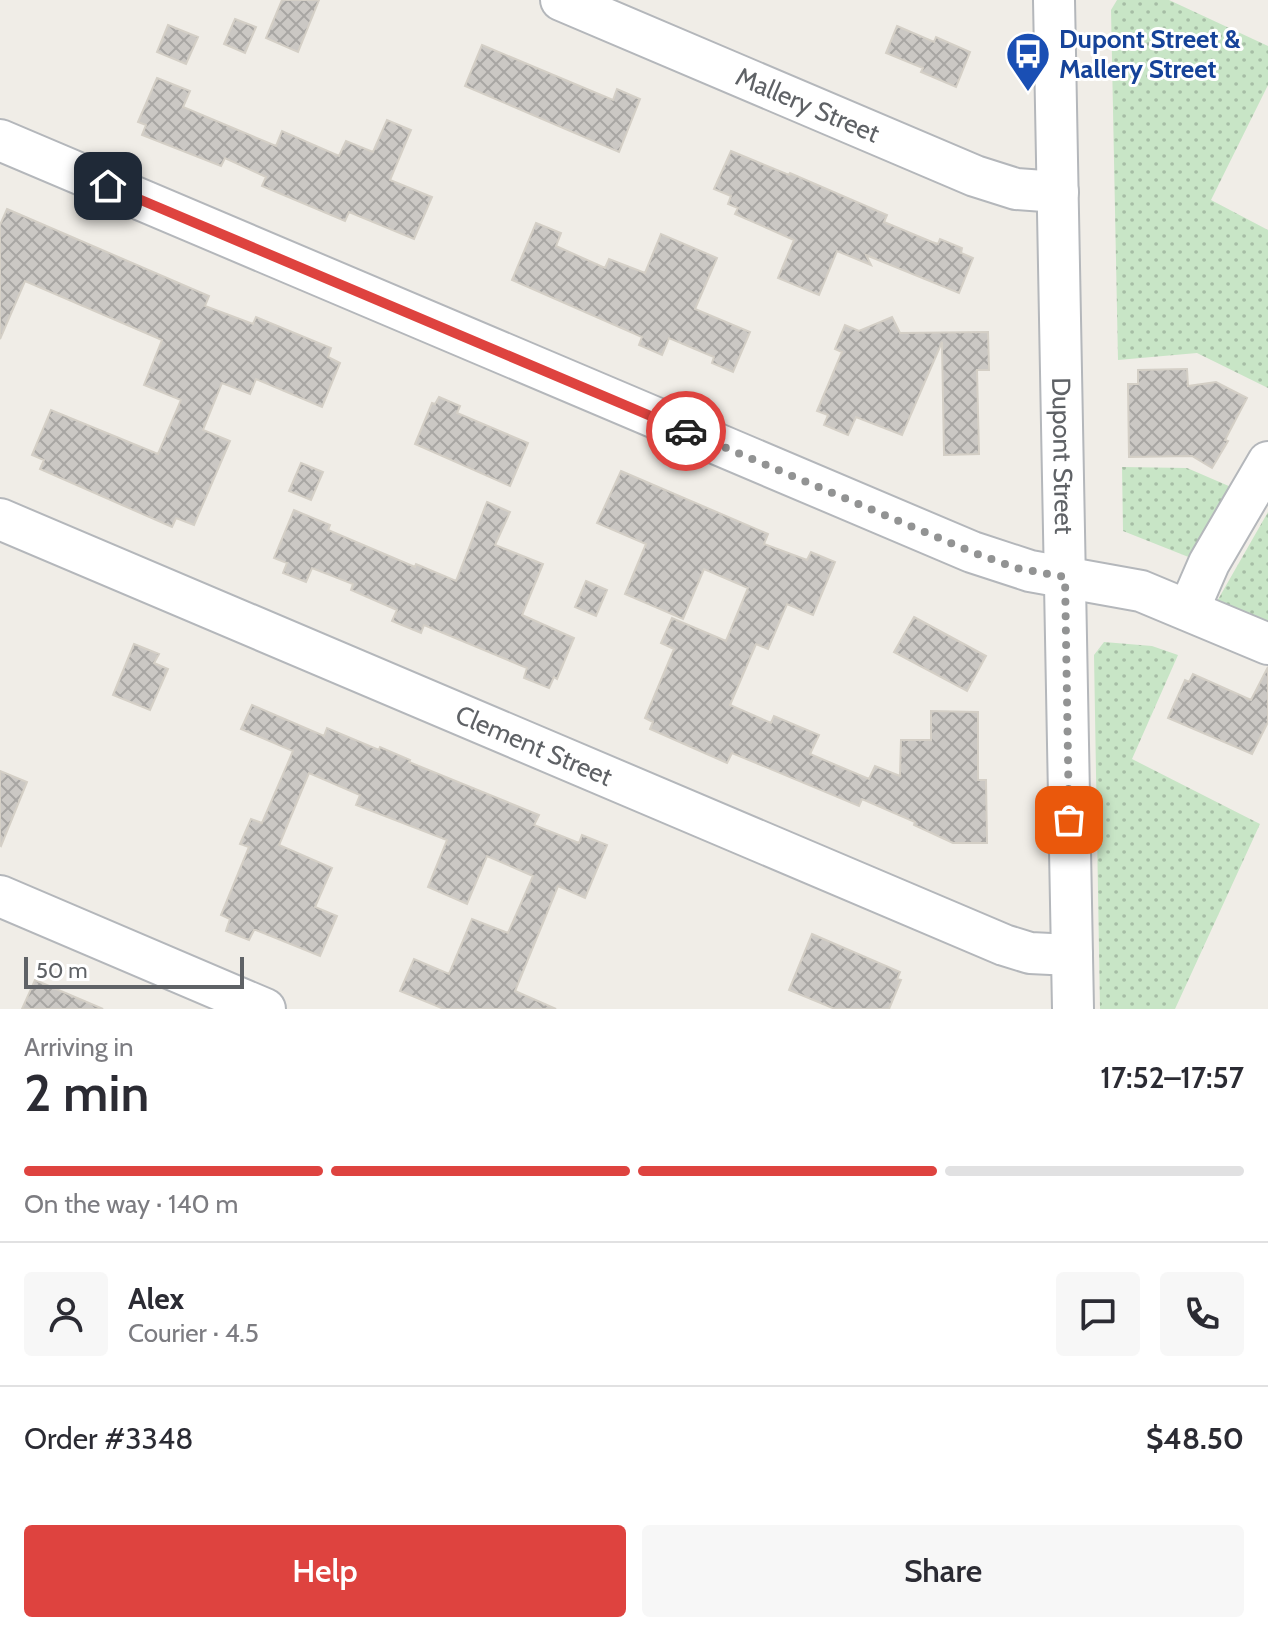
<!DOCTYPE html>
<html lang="en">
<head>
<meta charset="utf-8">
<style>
	:root { --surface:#fff; --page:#f7f7f7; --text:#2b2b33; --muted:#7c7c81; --line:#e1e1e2; --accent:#de433f }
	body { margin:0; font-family:Cabin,sans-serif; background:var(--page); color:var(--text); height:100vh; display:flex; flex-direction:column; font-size:30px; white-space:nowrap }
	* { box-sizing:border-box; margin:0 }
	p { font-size:26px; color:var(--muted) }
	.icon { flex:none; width:44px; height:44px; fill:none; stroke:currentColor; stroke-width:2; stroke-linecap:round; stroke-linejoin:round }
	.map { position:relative; height:1009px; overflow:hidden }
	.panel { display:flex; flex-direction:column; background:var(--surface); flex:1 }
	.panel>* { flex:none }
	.scale { position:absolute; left:24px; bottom:20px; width:220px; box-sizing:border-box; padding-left:8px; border:4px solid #5f6266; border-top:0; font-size:22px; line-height:28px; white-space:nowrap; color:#5f6266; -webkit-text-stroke:6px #fff; paint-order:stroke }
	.pin { position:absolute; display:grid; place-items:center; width:68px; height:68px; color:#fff; margin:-34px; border-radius:16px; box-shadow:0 4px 12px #0006 }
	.courier { position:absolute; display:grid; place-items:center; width:80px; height:80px; margin:-40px; border:6px solid #de433f; border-radius:50%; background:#fff; color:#222; box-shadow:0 2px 10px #0007 }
	.headline em { font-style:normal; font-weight:600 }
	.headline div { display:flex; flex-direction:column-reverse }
	.headline { display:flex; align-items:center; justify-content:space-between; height:136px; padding:0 24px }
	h1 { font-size:52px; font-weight:600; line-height:60px }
	.bar { display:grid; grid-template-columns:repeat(4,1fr); gap:12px 8px; align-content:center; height:96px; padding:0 24px }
	.bar i { height:10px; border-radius:6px; background:var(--line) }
	.bar .active { background:var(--accent) }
	.bar p { grid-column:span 4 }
	.line { display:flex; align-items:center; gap:20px; padding:0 24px; border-top:2px solid var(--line) }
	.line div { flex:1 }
	.round { display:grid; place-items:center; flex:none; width:84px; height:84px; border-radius:8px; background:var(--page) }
	.primary-button { display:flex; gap:16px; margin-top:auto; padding:16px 24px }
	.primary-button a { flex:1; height:92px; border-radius:8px; background:var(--accent); color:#fff; font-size:32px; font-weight:600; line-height:92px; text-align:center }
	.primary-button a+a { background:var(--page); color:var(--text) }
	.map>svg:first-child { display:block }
</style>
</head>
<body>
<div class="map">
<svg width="1268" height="1009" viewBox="0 0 1268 1009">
	<defs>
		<pattern id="grass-dots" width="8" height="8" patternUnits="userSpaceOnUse" patternTransform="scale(2)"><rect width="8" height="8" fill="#c8e5c6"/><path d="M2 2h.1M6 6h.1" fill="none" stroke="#a6bda5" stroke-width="1.8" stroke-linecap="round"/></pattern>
		<pattern id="building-cross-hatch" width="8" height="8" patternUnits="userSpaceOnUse" patternTransform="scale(2)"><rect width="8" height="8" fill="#cbc8c4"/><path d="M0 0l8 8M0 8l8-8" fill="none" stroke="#a8a6a3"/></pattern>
	</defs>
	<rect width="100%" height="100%" fill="#f0ede7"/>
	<path fill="url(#grass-dots)" d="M1117 0H1169L1268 46V85L1211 200 1268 230V388L1197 353 1118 360 1111 10Z
		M1122 467 1187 468 1238 490 1191 558 1123 531Z
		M1268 512V626L1216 603Z
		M1104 642 1152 646 1178 655 1132 759 1260 824 1175 1009H1100L1094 655Z"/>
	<path fill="url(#building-cross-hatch)" stroke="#d4cfc6" stroke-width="2" d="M282 0H319L298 52 266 38Z
		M235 19 256 27 245 53 224 44Z
		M168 25 198 37 186 64 157 52Z
		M897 26 934 42 936 37 970 52 956 87 921 72 923 68 886 53Z
		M482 45 613 100 617 89 640 99 619 152 465 86Z
		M157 78 190 91 183 107 276 146 282 131 339 156 346 141 373 152 387 120 411 130 390 180 432 197 414 239 349 212 345 221 262 186 266 177 225 158 221 166 142 135 146 125 138 122Z
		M731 151 789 175 790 173 887 215 884 222 932 242 938 244 940 239 962 248 961 253 973 258 959 293 866 255 871 265 837 251 819 295 778 278 794 240 735 214 738 208 728 204 731 196 714 189Z
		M7 209 209 296 205 306 253 324 256 317 331 348 328 357 340 363 322 407 256 379 250 394 222 383 203 430 230 441 194 525 176 518 172 527 40 469 44 460 32 455 51 410 158 454 181 400 144 385 162 340 25 281 0 339V225Z
		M536 223 561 233 556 246 605 268 609 259 645 273 661 234 717 258 695 309 750 332 733 372 712 363 714 357 669 338 662 355 639 345 642 337 512 280Z
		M892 317 900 333 988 332 989 370H977L979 454 944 455 942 342 902 435 856 417 848 435 824 425 828 415 817 411 842 352 835 349 845 325 859 331Z
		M1187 369 1188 386 1216 382 1247 398 1225 440 1228 441 1212 468 1192 456 1129 457 1128 384H1138V370Z
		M439 397 460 406 457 413 528 443 510 486 415 444 432 403 435 404Z
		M301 463 323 472 311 500 289 491Z
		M621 471 768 534 764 544 807 560 811 552 835 562 813 615 787 604 768 649 756 644 730 705 771 723 774 716 819 735 810 754 869 779 875 766 900 776 901 740H931V711L978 712V780H986L987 843H953L914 825 915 822 862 799 859 806 732 753 727 763 650 729 653 722 645 718 674 649 661 643 672 618 726 641 748 588 704 569 683 619 625 594 646 544 597 523Z
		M487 502 510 512 495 545 543 564 522 615 574 638 557 679 554 677 549 688 524 678 527 668 424 625 421 633 392 621 397 610 351 590 353 584 312 568 306 582 283 573 287 563 274 558 294 510 330 525 328 530 415 567 416 564 456 581Z
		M586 581 607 590 596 616 575 607Z
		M914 617 986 656 967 691 894 652Z
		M134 644 159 654 154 663 168 669 150 710 113 695Z
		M1268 667V722L1252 754 1168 718 1185 680 1189 682 1193 674 1251 700Z
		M252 705 324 736 327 728 379 750 380 747 410 760 409 762 539 815 534 825 579 843 582 835 607 845 585 898 558 886 515 991 556 1009H444L400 991 414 959 449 974 472 919 508 933 533 876 487 856 467 904 428 887 447 840 356 805 360 795 309 773 279 845 332 868 315 907 337 916 320 956 256 930H254L249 940 226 931 230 919 221 915 249 847 240 844 251 819 262 823 293 751 241 729Z
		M0 771 27 782 1 846 0 845Z
		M812 934 900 972 897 979 901 980 889 1009H835L789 990Z
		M35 980 103 1009H22Z"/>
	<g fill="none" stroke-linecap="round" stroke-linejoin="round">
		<g stroke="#b4b7bb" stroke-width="44">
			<g id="minor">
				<path id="s1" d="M561 0 975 176 1016 189 1058 192"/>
				<path id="s2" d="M1054 0 1073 1009"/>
				<path d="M0 140 972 552 1030 571 1141 591 1268 644"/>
				<path id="s3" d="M0 519 1004 945 1030 953 1072 955"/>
				<path d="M1189 609 1209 563 1268 462"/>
				<path d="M0 896 265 1009"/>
			</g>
		</g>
		<use href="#minor" stroke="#fff" stroke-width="40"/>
	</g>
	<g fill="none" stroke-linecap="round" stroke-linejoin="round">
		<path stroke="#929393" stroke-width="8" stroke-dasharray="0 14.4" d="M686 431 972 552 1016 568 1065 577 1069 820"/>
		<path stroke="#de433f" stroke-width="10" d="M108 186 686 431"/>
	</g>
	<defs>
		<g id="bus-pin" transform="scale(2.3)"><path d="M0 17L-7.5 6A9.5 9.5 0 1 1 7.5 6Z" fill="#1a4fb4" stroke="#fff"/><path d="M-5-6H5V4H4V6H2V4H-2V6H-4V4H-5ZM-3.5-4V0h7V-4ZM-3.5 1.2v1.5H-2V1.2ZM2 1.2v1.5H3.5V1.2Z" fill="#fff"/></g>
	</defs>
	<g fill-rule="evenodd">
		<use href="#bus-pin" x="1028" y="54"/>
	</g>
	<g text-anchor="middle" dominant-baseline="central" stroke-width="6" stroke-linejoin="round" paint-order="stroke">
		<g font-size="26" font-weight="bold" fill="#164399" stroke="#fff" text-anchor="start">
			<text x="1059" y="39">Dupont Street &amp;<tspan x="1059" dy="30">Mallery Street</tspan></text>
		</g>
		<g font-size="26" fill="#5f6266" stroke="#fff">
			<text stroke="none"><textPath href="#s1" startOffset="268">Mallery Street</textPath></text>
			<text stroke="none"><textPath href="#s2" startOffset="456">Dupont Street</textPath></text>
			<text stroke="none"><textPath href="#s3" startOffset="580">Clement Street</textPath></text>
		</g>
	</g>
</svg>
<div class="scale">50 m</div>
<div class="pin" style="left:1069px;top:820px;background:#ea580c"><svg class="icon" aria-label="bag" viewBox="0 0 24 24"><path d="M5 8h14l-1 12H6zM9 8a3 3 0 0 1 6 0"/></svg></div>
<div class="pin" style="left:108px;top:186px;background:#1f2937"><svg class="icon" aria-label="home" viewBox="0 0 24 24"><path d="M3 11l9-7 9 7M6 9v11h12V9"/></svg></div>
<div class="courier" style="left:686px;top:431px"><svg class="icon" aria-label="car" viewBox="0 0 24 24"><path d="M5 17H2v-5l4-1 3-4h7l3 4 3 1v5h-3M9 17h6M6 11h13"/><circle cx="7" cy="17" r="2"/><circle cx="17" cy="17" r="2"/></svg></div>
</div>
<section class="panel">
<div class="headline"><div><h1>2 min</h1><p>Arriving in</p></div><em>17:52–17:57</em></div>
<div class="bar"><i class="active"></i><i class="active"></i><i class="active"></i><i></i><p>On the way · 140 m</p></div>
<div class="line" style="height:144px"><a class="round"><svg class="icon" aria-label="person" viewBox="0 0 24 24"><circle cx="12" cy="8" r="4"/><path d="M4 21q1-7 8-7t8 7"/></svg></a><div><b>Alex</b><p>Courier · 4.5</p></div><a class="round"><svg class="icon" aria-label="chat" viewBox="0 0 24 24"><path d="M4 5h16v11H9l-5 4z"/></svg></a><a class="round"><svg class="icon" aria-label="phone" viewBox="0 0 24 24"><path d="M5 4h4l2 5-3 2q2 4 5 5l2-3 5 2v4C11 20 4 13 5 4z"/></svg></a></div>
<div class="line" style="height:104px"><div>Order #3348</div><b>$48.50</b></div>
<div class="primary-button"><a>Help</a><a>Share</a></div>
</section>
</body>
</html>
